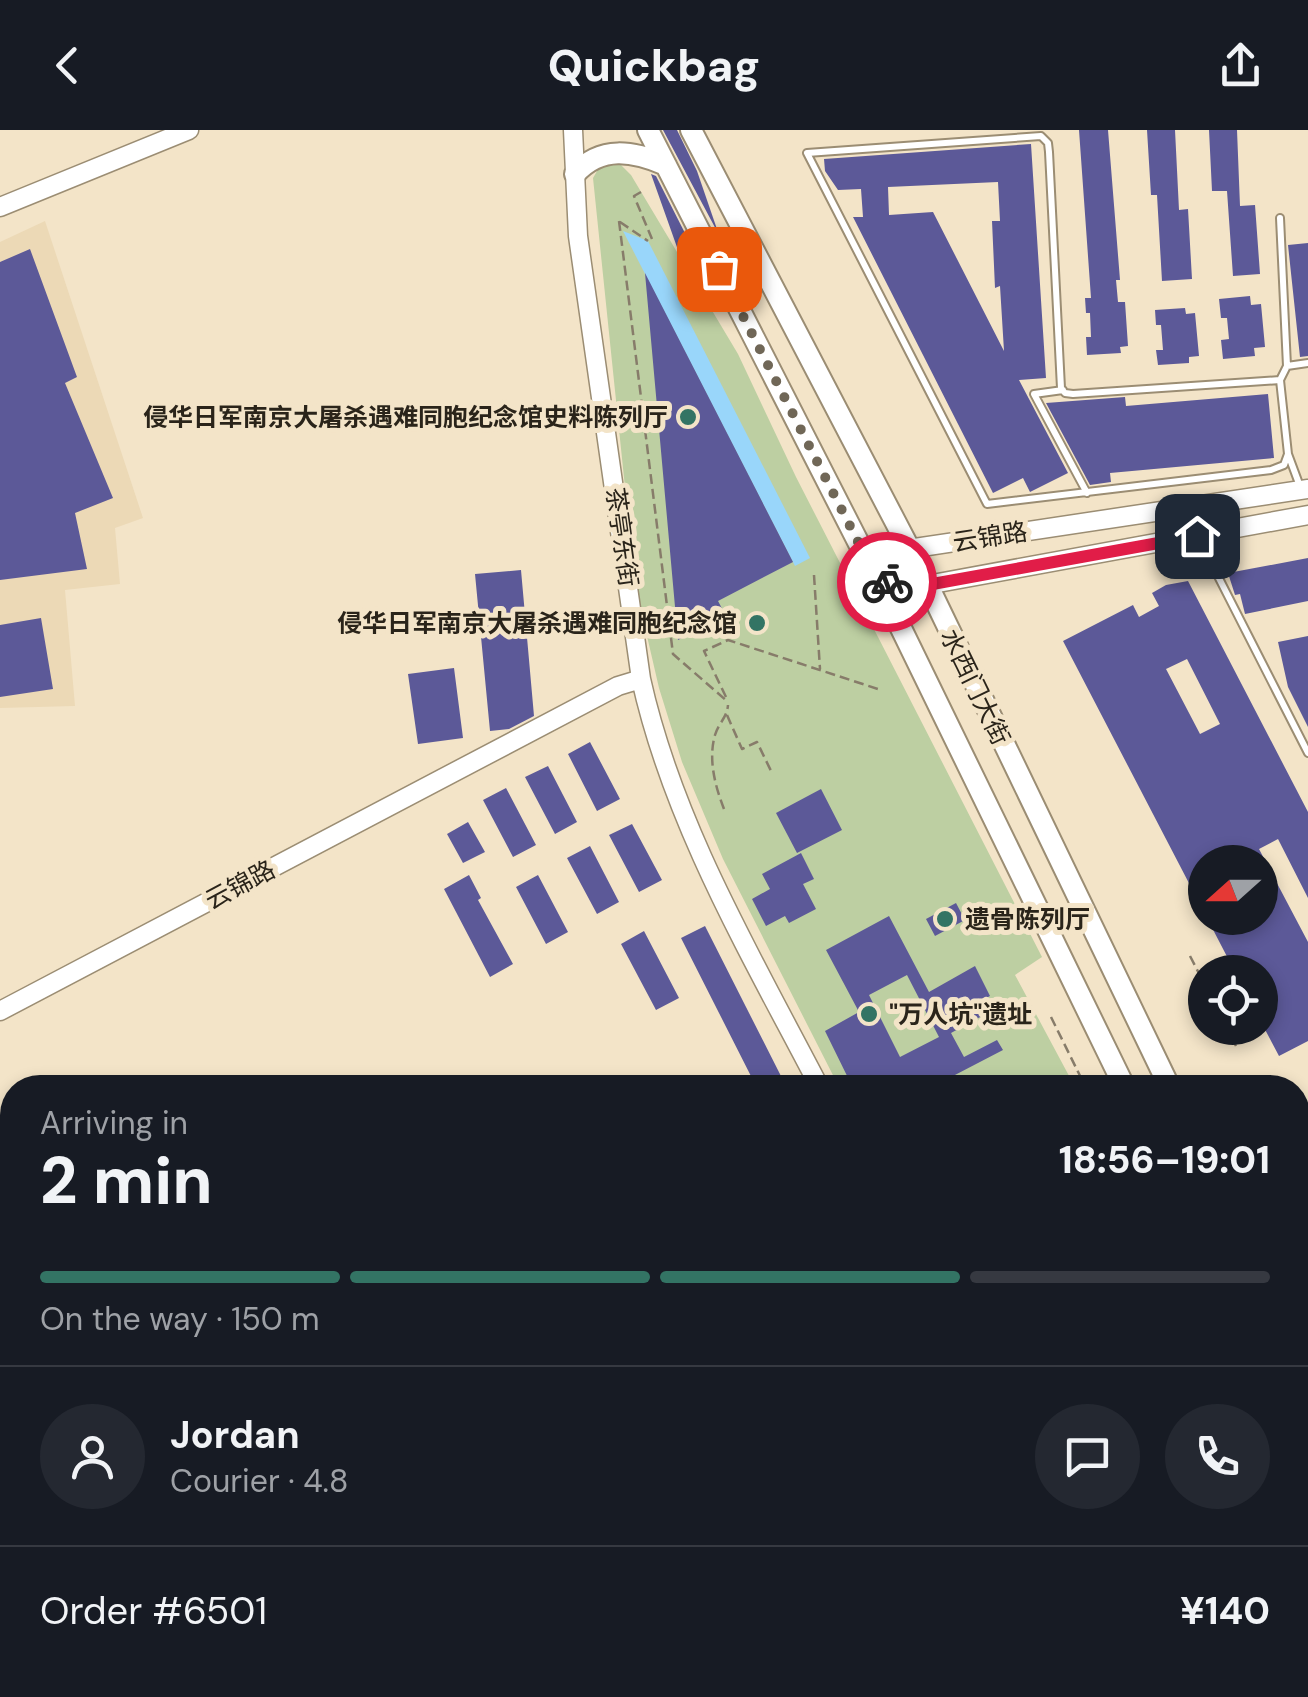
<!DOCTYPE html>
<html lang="en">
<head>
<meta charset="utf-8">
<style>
	:root { --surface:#171b24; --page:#242831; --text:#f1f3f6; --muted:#9ea1a6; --line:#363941; --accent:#337464 }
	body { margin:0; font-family:"DM Sans","Noto Sans SC",sans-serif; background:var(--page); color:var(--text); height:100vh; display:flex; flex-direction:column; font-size:38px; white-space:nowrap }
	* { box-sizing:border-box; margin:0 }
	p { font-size:32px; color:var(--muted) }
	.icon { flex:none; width:55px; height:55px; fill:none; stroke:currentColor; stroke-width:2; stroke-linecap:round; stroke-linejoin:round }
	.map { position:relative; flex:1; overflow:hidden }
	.side { position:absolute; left:0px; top:945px; width:1310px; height:622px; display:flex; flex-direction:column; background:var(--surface); border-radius:40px 40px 0 0; box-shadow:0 5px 15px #0003 }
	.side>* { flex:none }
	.needle { width:65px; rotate:249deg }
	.fabs { position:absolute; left:1188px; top:715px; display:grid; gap:20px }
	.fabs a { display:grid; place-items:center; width:90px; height:90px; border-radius:50%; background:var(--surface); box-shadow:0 5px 15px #0003; font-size:50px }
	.pin { position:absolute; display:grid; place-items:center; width:85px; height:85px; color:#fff; margin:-42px; border-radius:20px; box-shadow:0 5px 15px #0006 }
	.courier { position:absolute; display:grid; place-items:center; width:100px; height:100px; margin:-50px; border:8px solid #e11d48; border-radius:50%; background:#fff; color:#222; box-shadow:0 2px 12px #0007 }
	.head em { font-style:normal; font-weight:800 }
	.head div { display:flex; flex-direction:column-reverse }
	.head { display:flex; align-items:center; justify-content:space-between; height:170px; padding:0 40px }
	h1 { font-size:65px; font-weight:800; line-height:75px }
	.bar { display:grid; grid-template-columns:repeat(4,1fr); gap:15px 10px; align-content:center; height:120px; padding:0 40px }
	.bar i { height:12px; border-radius:8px; background:var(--line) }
	.bar .on { background:var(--accent) }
	.bar p { grid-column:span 4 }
	.line { display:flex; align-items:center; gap:25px; padding:0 40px; border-top:2px solid var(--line) }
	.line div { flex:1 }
	.round { display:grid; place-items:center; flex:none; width:105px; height:105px; border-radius:52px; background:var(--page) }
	header { display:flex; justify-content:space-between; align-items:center; height:130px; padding:0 40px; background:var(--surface); font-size:45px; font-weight:800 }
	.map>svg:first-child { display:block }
</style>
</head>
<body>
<header><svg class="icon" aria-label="back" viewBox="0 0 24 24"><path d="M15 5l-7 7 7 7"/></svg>Quickbag<svg class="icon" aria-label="share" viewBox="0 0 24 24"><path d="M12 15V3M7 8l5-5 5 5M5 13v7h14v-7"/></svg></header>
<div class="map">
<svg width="1308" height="1567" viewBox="0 0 1308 1567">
	<rect width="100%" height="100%" fill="#f3e4c8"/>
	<path fill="#ecd9b6" d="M45 91 143 388 115 398 120 454 65 460 75 576 0 578V112Z"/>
	<path fill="#bdcfa2" d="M611 32 621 35 631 45 738 224 796 347 1042 827 1015 845 1075 957H839L723 729 682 632 659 558 635 454 593 48 600 36Z
		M822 1555H1029L994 1567H827Z"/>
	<path fill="#99d6fa" d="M623 101 648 111 810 428 795 436Z"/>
	<path fill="#5c5998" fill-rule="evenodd" d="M663 0H677L697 41 719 105Z
		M1079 0H1108L1120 150H1116L1118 172H1125L1128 216 1120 217 1121 223 1087 225 1086 207H1091L1090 183H1086L1085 168H1091Z
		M1147 0H1175L1179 80 1188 79 1192 149 1162 151 1157 65H1151Z
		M1209 0H1237L1240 76 1255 75 1260 144 1233 146 1227 61H1212Z
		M1031 14 1046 248 1019 250 1068 343 1030 362 1023 348 993 363 853 87H863L861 59 838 60 825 41 824 29ZM998 52 1000 91H992L995 158 1000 156 1004 221 933 82 889 85 888 57Z
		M651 44 656 46 691 115 678 120Z
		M1308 113V226L1300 227 1288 115Z
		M30 119 77 247 65 253 113 368 75 383 87 439 0 450V132Z
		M645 143 793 432 718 471 726 486 678 510Z
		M1250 166 1251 175 1261 174 1265 217 1254 218 1255 226 1223 229 1221 210 1229 209 1227 188H1221L1219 169Z
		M1185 178 1186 184 1195 183 1199 226 1189 227V233L1158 235 1156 220H1163L1161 195H1156L1155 180Z
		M1268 264 1274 328 1110 343 1111 352 1090 355 1046 273 1125 267 1126 276Z
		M1308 428V471L1245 484 1240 464 1235 465 1228 443Z
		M521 440 534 586 509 599 490 601 475 444Z
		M1188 451 1308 682V768L1278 709 1259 719 1308 812V911L1279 926 1260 890V842H1235L1207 788H1260V732H1205V784L1063 511 1133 475 1139 487 1159 476 1152 463 1166 455ZM1187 529 1220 594 1200 604 1166 539Z
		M41 488 53 559 0 567V495Z
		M1308 506V597L1288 557 1278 512Z
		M454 538 463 608 418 614 408 544Z
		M590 612 620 669 597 681 568 624Z
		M548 636 577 692 555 704 525 647Z
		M506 658 536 715 513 727 483 670Z
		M821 659 842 700 797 723 776 683Z
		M468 692 485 722 463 733 447 704Z
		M632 694 662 750 639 762 609 705Z
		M590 716 619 772 597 784 567 728Z
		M801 723 814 749 803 754 816 779 789 793 785 786 766 796 752 769 770 759 762 744Z
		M469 745 481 768 478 770 513 834 490 847 444 759Z
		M538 745 568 802 546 814 516 757Z
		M956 773 965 790 935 806 926 789Z
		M889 786 929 862 975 836 990 866 976 873 982 886 951 903 964 927 997 910 1003 920 953 946 959 958H853L825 901 859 882 826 820ZM907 845 939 907 900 927 869 865Z
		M705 796 787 958H757L681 808Z
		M644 801 679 868 656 880 621 814Z"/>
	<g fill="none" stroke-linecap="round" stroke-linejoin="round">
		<path stroke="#cbbea5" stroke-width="22" stroke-dasharray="22 11" stroke-linecap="butt" d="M1298 1527 1308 1522
			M1276 1567 1308 1554"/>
		<g stroke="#9b8d73" stroke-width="10">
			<path id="service" d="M1041 6 1048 13 1049 22 1061 258 1065 263 1073 264 1280 250 1288 324 1284 335 1271 340 987 374 807 23Z
				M1280 88 1287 236 1280 250
				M1287 236 1308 233
				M1063 260 1034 264 1087 363
				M1288 324 1301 359
				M1198 407 1308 623
				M1298 1010 1308 1002"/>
		</g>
		<g stroke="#9b8d73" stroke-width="21">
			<path id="tertiary" d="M573 0 578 106 641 549C673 694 752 827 820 958
				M0 77 189 0
				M878 451 908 419 1308 359
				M878 451 927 455 1308 385
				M0 881 618 556 641 549
				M0 1456 12 1451
				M782 1555 787 1567
				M798 1555 802 1567
				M813 1555 818 1567"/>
		</g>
		<g stroke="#9b8d73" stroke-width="21">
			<path id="secondary" d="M1110 1567 1150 1555"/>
		</g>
		<g stroke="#9b8d73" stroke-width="24">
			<path id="primary" d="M648 0 878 451 1125 958
				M691 0 920 439 1170 958
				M575 44C601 15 633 21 666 35
				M0 1046 12 1124
				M1298 1213 1308 1233
				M1298 1313 1308 1334
				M1298 1469 1308 1453
				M1298 1500 1308 1496
				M125 1555 130 1567"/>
		</g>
		<g stroke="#9b8d73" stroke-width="26">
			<path id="trunk" d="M1184 1567 1220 1555"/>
		</g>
		<path stroke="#877c6a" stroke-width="2.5" stroke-dasharray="10 5" stroke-linecap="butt" d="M641 62 634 66 652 109
			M619 91 673 524 728 572
			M620 92 648 111
			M814 445 820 539
			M726 567 704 521 728 510 881 560
			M727 585 742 619 757 612 772 643
			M724 679C715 656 708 629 715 605 719 592 727 588 728 575
			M1190 826 1205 855
			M1051 887 1086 958
			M1226 898 1236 916
			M832 1556 835 1555"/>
		<use href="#service" stroke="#fff" stroke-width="6"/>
		<use href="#tertiary" stroke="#fff" stroke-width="18"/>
		<use href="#secondary" stroke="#fff" stroke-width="18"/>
		<use href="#primary" stroke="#fff" stroke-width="20"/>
		<use href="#trunk" stroke="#fff" stroke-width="22"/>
	</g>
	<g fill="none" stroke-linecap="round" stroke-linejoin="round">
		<path stroke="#706757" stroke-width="10" stroke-dasharray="0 18" d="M719 139 878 451 887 452"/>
		<path stroke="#e11d48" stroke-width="12" d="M887 452 927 455 1197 406"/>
	</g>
	<g fill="#337464" stroke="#f3e4c8" stroke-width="4">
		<circle cx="688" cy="287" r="10"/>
		<circle cx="757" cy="493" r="10"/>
		<circle cx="945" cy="789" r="10"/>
		<circle cx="869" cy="884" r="10"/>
	</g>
	<g text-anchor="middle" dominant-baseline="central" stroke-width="10" stroke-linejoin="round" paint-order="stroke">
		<g font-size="25" font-weight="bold" fill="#2a241a" stroke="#f3e4c8" text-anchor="end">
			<text x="668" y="287">侵华日军南京大屠杀遇难同胞纪念馆史料陈列厅</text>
			<text x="737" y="493">侵华日军南京大屠杀遇难同胞纪念馆</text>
			<text x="965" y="789" text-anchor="start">遗骨陈列厅</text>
			<text x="889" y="884" text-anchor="start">"万人坑"遗址</text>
		</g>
		<g font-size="25" fill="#2a241a" stroke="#f3e4c8">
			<text transform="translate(622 407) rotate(82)">茶亭东街</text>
			<text transform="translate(990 407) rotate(-9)">云锦路</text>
			<text transform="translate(975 557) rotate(64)">水西门大街</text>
			<text transform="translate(240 755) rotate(-28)">云锦路</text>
		</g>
	</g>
</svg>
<div class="fabs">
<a><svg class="needle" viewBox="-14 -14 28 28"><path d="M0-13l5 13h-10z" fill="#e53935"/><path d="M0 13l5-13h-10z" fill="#9ea1a6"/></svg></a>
<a><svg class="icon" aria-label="locate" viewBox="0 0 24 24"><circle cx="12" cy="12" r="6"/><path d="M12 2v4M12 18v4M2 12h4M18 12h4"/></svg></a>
</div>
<div class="pin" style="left:719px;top:139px;background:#ea580c"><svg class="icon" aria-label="bag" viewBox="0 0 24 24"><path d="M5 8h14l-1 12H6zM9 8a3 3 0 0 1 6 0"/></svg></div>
<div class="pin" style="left:1197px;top:406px;background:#1f2937"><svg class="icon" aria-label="home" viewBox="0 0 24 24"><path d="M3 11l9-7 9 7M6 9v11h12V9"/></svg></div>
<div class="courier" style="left:887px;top:452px"><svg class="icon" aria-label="bike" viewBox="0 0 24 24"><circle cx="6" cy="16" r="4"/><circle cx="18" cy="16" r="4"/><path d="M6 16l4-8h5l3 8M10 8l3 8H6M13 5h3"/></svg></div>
<section class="side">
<div class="head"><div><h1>2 min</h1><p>Arriving in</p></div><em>18:56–19:01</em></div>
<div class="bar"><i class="on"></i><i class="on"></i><i class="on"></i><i></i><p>On the way · 150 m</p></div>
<div class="line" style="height:180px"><a class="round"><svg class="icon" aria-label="person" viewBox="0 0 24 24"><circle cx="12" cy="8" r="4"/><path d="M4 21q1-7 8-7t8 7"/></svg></a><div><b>Jordan</b><p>Courier · 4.8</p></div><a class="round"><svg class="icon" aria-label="chat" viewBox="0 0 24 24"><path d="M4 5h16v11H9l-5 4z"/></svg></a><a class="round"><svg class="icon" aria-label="phone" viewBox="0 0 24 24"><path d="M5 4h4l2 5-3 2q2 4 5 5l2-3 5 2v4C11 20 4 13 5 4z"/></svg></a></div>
<div class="line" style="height:130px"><div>Order #6501</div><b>¥140</b></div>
</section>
</div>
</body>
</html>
